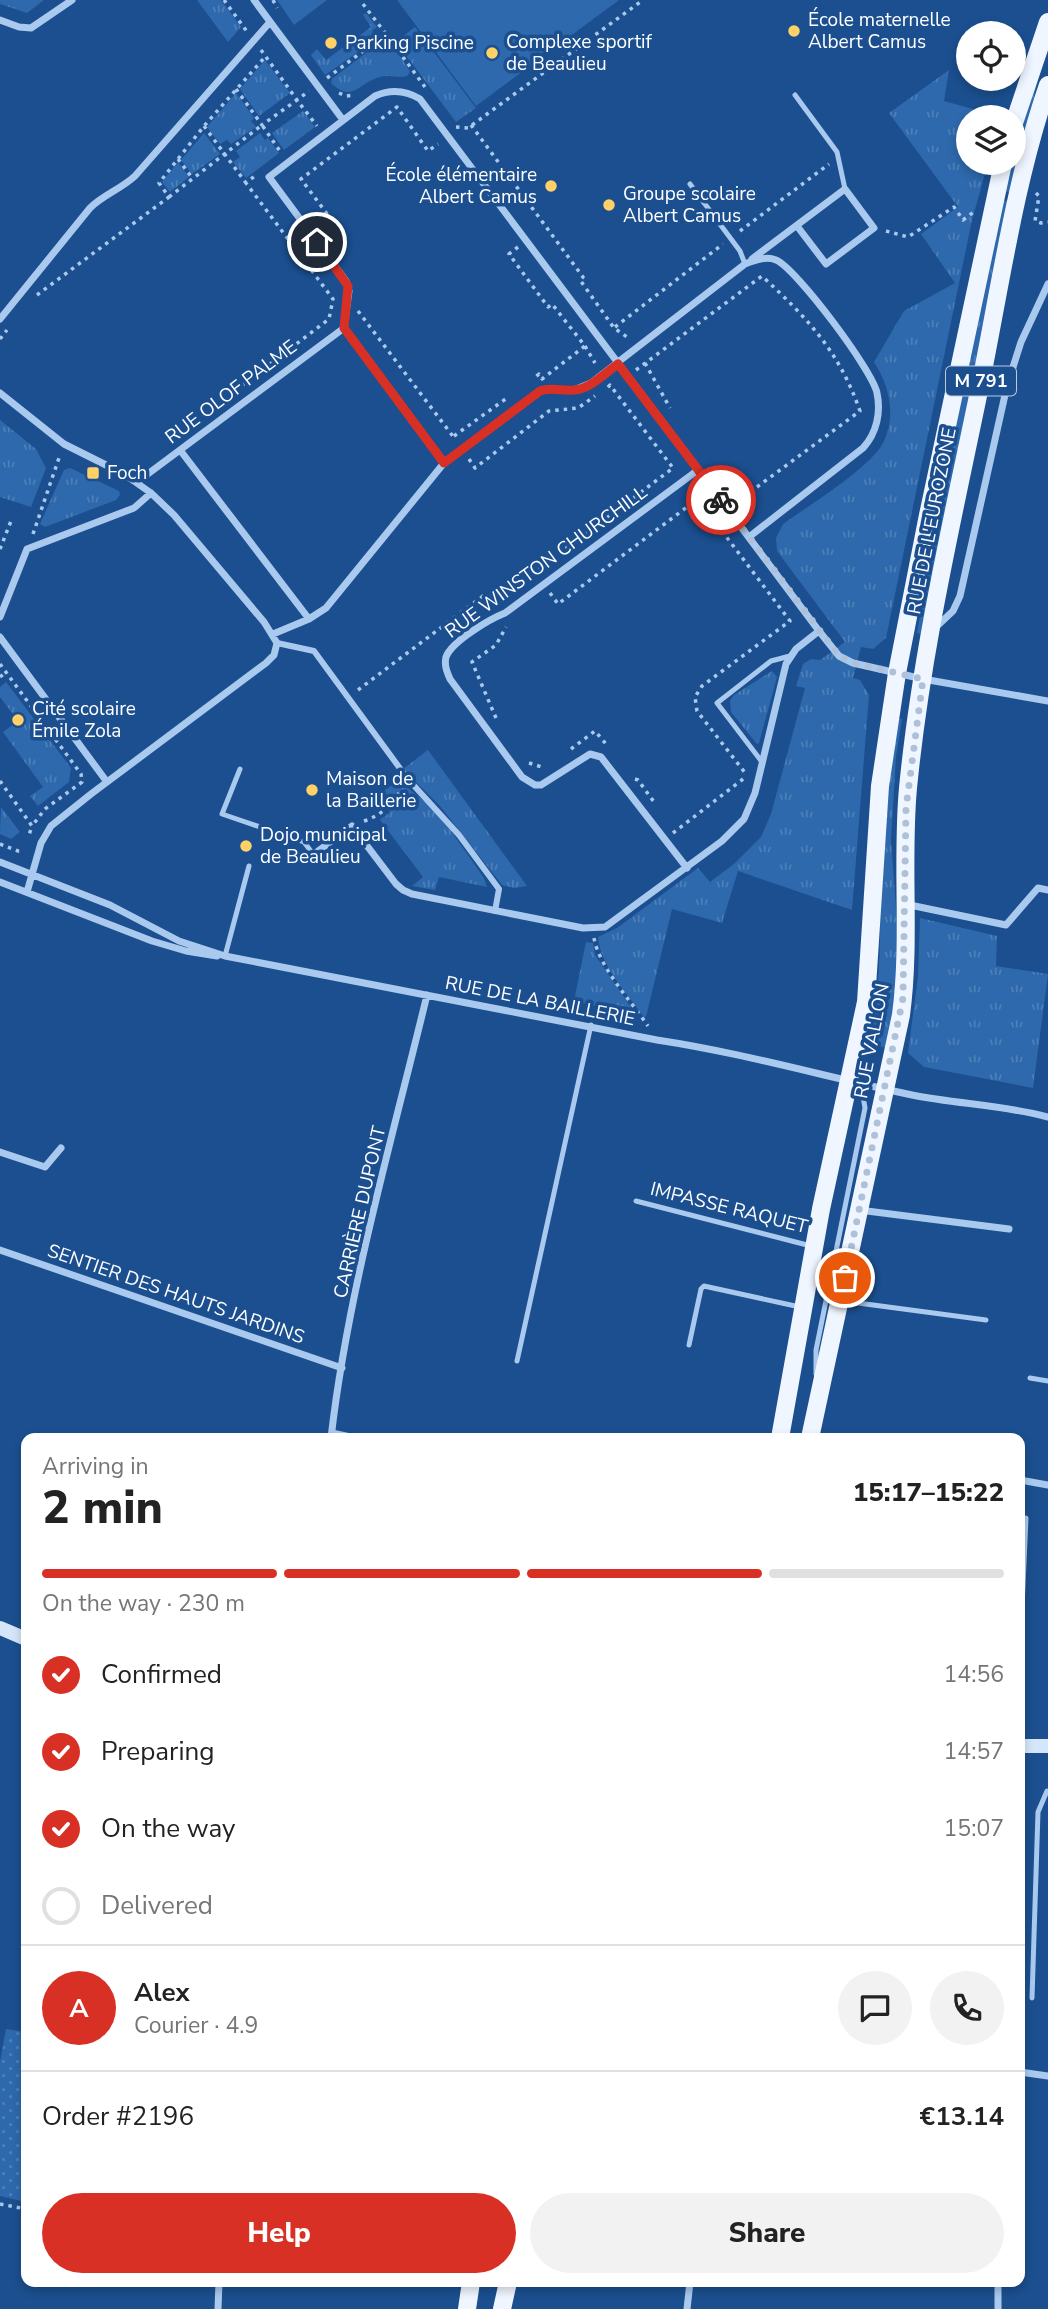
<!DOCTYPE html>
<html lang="en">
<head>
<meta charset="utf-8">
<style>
	:root { --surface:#fff; --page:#f2f2f2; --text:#222; --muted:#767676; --line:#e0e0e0; --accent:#d93025 }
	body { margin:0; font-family:"Nunito Sans",sans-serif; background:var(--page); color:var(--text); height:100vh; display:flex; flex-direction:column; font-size:26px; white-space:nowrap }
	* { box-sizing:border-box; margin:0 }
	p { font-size:23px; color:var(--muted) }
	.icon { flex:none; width:38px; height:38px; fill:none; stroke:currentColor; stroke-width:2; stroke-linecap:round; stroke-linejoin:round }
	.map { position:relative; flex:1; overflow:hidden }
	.drawer { position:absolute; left:21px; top:1433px; width:1004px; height:854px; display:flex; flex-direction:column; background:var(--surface); border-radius:14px; box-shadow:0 4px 10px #0003 }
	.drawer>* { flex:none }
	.controls { position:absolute; left:956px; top:21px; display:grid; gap:14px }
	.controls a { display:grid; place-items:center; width:70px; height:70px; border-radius:50%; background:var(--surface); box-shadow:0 4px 10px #0003; font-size:35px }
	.pin { position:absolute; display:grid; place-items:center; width:60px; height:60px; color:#fff; margin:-30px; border:4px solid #fff; border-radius:50%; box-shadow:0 2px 7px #0007 }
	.courier { position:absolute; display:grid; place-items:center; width:70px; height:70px; margin:-35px; border:5px solid #d93025; border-radius:50%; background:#fff; color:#222; box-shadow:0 2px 9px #0007 }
	.summary em { font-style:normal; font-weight:800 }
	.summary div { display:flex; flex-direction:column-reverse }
	.summary { display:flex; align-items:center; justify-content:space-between; height:119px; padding:0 21px }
	h1 { font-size:46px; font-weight:800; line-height:52px }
	.bar { display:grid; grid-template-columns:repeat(4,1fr); gap:10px 7px; align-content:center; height:84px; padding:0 21px }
	.bar i { height:9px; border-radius:5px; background:var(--line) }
	.bar .selected { background:var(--accent) }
	.bar p { grid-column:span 4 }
	.line { display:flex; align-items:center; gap:18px; padding:0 21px; border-top:2px solid var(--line) }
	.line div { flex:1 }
	.round { display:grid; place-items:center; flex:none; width:74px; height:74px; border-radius:37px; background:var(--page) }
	ol { padding:0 21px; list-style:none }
	li { display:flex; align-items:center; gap:21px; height:77px }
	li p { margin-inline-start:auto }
	li .icon { padding:7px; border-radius:50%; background:var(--accent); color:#fff; stroke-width:4 }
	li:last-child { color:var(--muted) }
	li i { width:38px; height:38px; border:4px solid var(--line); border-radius:50% }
	.action { display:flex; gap:14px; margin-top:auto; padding:14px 21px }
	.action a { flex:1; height:80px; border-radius:42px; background:var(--accent); color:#fff; font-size:28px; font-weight:800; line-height:80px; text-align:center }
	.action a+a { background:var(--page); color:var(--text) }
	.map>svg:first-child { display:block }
</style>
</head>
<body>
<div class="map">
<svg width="1048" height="2309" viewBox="0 0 1048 2309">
	<defs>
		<pattern id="grass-tufts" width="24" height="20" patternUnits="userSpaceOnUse" patternTransform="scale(1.75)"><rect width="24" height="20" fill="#2e69ad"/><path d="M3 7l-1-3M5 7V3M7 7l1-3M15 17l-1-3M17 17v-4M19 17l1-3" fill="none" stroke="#4d80b9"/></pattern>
		<pattern id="garden-dots" width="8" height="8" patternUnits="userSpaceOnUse" patternTransform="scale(1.75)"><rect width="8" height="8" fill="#2e69ad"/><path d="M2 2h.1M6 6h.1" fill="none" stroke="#4d80b9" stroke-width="1.8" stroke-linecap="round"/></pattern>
	</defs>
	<rect width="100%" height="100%" fill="#1b4f8f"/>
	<path fill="url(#grass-tufts)" d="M0 0H44L27 13 0 4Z
		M197 0H221L241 27 228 42Z
		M366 13 377 27 372 31 377 39 325 75 311 55 317 49 326 60 371 27 363 15Z
		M415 27 476 108 456 122 396 42Z
		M380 42 385 49 392 45 408 68 410 72 407 76C398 79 389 74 380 77 359 82 353 104 331 83L332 79Z
		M265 60 290 93 259 116 240 89Z
		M1041 67 1012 193 1000 190 1008 163H1013C1013 135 1023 88 1041 67Z
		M949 70 944 101 1001 117H968V163H988L972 220 886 638 873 649 861 647 853 678 860 680 869 695 852 910 738 871 722 923 672 909 646 1017 643 1016C627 993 600 965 598 937L617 928 698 868 710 882 735 863 761 837 771 814 805 688 796 686 803 664 811 659 820 660 845 642 777 551 776 538 783 524C808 506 870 468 883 443 897 416 889 385 874 362L904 311 955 283 921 234 958 207 889 113Z
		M236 93 254 118 251 121 256 127 231 144 227 140 220 144 207 127Z
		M303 111 315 127 284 150 272 133Z
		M204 133 220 154 192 174 181 160Z
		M260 133 265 140 268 138 279 153 246 178 233 162 240 157 236 151Z
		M178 162 189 177 170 192 162 182Z
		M998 199 1012 202 925 635 917 633 930 560 933 518Z
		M0 420 36 449 46 468 31 507 0 497Z
		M70 468 119 491 120 495 116 500 45 527 40 524 64 470Z
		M772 671 777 677 759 743 757 744 731 712 730 701 734 695Z
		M6 682 71 768 69 782 38 806 30 796 43 787 3 732 18 721 0 697V687Z
		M893 718 902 719 896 757 891 840 900 963 888 1048 870 1045C885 968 878 892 883 814 885 782 890 750 893 718Z
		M428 750 527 886 514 888 502 885 440 806 403 769Z
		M398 780 429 805 451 831 484 878 487 887 439 877 435 890 412 886 423 877 380 820 390 812 377 796Z
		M1 807 20 832 11 839 0 834Z
		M920 918 997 936 996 966 1048 974 1033 1088 924 1067 908 1053 918 977Z
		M586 942 593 943 595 955 637 1016 574 1001Z"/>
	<path fill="url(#garden-dots)" d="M6 2029 26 2032V2202L0 2196V2062Z"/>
	<path fill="#2e69ad" d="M277 0H327L294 25Z
		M397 0H619L476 106Z"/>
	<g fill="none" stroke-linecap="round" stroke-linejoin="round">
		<path stroke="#a9c9ee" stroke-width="3.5" stroke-dasharray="3.5 5" stroke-linecap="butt" d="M224 0 248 33
			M273 0 277 8
			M363 4 386 34
			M261 50 297 100 309 91
			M327 78 386 34 425 87
			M236 89 262 125 297 100 317 126
			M339 93 346 96 355 95
			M471 125 583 277 580 280 614 328 630 339
			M204 126 246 183
			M456 127 468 128 643 0
			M178 159 193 179
			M1036 193 1039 196 1035 221 1041 223 1048 222
			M169 197 262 125 282 154
			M740 231 829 164
			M886 231 908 237 954 207 963 220 975 211
			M335 246 345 238 301 179 397 107 428 151 438 144
			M518 247 509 254 548 307 552 304 585 346 542 379 539 374 533 379
			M37 295 169 197 159 183 204 126 265 57
			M358 311 455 439
			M615 327 723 244
			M0 339 7 330
			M585 346 595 363
			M645 363 670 408
			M636 370 762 276C808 319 839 351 860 411L738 501
			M222 406 219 403 329 319 333 299 246 183 256 175
			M454 436 507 398
			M469 459 475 468 549 411 578 408 595 396
			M691 490 790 621 702 686 695 697 697 711 746 774
			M33 534 60 455
			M0 549 11 521
			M550 593 558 604 703 495
			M0 664 81 774 82 782 45 809 32 826
			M0 677 6 672
			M358 690 483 596H503L673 468 610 385 607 388
			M496 718 472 662 496 645 506 627
			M571 749 595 731 606 744
			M529 763 545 768
			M635 779 638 780 654 802
			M0 781 32 826 28 838
			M364 821C382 815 393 804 402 788
			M673 833 747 776
			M0 844 18 851H24
			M594 938C599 967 631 1001 648 1026
			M0 2204 26 2209"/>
		<path stroke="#a9c9ee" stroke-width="5" d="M795 95 837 152 845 189
			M690 184 740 251 745 264
			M762 762 717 703 771 661 790 656
			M240 769 222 814 304 842 313 854
			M225 956 249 866
			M636 1201 811 1246
			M843 1301 986 1320
			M689 1345 701 1289 704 1286 800 1307
			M517 1361 591 1025
			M816 1374V1350L865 1108 863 1096 854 1083
			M1030 1378 1048 1381
			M332 1432 360 1438
			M1020 1653 1026 1518
			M1032 1998 1038 1812 1047 1791"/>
		<path stroke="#a9c9ee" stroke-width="6" d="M277 643 314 651 407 778 459 835 499 889 495 911"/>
		<path stroke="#a9c9ee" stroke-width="7" d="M254 0 343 120
			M0 20 19 27 31 28 72 0
			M752 259 845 189 874 228 826 264 797 226
			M0 319 90 208C103 195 121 189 135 176L270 22
			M0 393 64 444 124 474 151 493 174 515 264 622 277 643 274 655 266 663 91 794 51 826 41 843 27 892
			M180 450 309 619
			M137 482 344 328
			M749 537 863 448C877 433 881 412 877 393 873 371 796 268 776 260 766 256 755 260 745 264L591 383 574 390 547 389 540 391 444 463 344 328 349 291 346 281 269 177 375 96C391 89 405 90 420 99L819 631 839 656 853 663 923 679 1048 701
			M0 617 27 549 134 508 151 493
			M935 628 953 611 960 596 1007 386 1021 342 1048 284
			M273 634 309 619 326 608 444 463
			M0 637 107 782
			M306 860 352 826 396 884 403 890 412 894 583 928 605 927 722 841 744 819 755 793 786 664 796 649 819 631
			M0 862 110 905 179 941 225 956 657 1040C743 1053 826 1077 912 1095 957 1104 1003 1105 1048 1117
			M687 868 601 757 590 754 541 785H535L522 777 450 679C447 672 444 665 446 657 452 641 490 619 505 613L698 470
			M0 882 152 941 186 951 217 956
			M905 904 1006 925 1038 888 1048 890
			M0 1152 45 1167 61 1148
			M859 1210 1009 1229
			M0 1250 342 1368
			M331 1438C348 1290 392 1140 427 995
			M1020 1480 1048 1485
			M1020 2072 1048 2076
			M218 2309 219 2282
			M687 2309 690 2282
			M998 2309V2282"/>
		<path stroke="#d6e6fa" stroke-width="14" d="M0 1628 26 1639
			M1020 1746H1048"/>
		<path stroke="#f0f6ff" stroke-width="18" d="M1013 126 1048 22
			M780 1438 821 1209 866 1002 880 786 897 673 928 515 1003 163
			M810 1438 901 1015C911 940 901 863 908 788 921 654 952 522 979 391 1000 289 1014 184 1048 85
			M467 2309 471 2282
			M502 2309 508 2282"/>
	</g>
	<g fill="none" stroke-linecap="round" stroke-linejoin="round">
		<path stroke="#afc1d8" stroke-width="7" stroke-dasharray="0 12.6" d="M721 500 839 656 853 663 923 679 906 808 903 998 845 1278"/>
		<path stroke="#d93025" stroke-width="9" d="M317 242 348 286 344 328 444 463 540 391C552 387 562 391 574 390 590 389 605 373 618 364L721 500"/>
	</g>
	<g fill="#ffd166" stroke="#1b4f8f" stroke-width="2.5">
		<circle cx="794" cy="31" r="7"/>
		<circle cx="331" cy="43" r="7"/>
		<circle cx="492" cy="53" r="7"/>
		<circle cx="551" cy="186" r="7"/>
		<circle cx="609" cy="205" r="7"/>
		<rect x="86" y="466" width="14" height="14" rx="3.5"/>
		<circle cx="18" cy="720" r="7"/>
		<circle cx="312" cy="790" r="7"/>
		<circle cx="246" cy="846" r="7"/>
	</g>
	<g text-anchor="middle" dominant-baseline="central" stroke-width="7" stroke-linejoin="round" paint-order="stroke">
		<rect fill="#1b4f8f" stroke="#bbcadd" stroke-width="2" x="946" y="366.5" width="70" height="29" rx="5"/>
		<g font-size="18" font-weight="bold" fill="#fff">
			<text x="981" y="381">M 791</text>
		</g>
		<g font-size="19" fill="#fff" stroke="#1b4f8f" text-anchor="start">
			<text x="808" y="20">École maternelle<tspan x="808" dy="22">Albert Camus</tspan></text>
			<text x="506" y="42">Complexe sportif<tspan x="506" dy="22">de Beaulieu</tspan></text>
			<text x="345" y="43">Parking Piscine</text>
			<text x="537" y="175" text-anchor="end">École élémentaire<tspan x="537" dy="22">Albert Camus</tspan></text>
			<text x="623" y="194">Groupe scolaire<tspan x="623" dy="22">Albert Camus</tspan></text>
			<text x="107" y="473">Foch</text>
			<text x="32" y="709">Cité scolaire<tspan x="32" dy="22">Émile Zola</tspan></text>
			<text x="326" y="779">Maison de<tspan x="326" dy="22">la Baillerie</tspan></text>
			<text x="260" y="835">Dojo municipal<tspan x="260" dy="22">de Beaulieu</tspan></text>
		</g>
		<g font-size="19" fill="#fff" stroke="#1b4f8f">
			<text transform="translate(231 392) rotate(-37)">RUE OLOF PALME</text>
			<text transform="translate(932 521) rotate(-79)">RUE DE L'EUROZONE</text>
			<text transform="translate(546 562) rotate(-36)">RUE WINSTON CHURCHILL</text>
			<text transform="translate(540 1001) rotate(11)">RUE DE LA BAILLERIE</text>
			<text transform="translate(872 1041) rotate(-79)">RUE VALLON</text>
			<text transform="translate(729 1208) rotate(14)">IMPASSE RAQUET</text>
			<text transform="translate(360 1212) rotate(-77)">CARRIÈRE DUPONT</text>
			<text transform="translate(176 1294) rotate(19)">SENTIER DES HAUTS JARDINS</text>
		</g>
	</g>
</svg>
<div class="controls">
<a><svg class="icon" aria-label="locate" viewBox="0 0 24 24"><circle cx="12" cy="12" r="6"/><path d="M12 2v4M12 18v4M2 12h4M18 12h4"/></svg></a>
<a><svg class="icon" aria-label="layers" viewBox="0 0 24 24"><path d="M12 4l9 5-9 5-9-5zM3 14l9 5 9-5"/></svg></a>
</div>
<div class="pin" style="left:845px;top:1278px;background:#ea580c"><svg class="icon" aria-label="bag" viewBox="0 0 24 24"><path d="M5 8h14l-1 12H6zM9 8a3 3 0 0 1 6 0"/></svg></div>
<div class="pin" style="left:317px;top:242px;background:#1f2937"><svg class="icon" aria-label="home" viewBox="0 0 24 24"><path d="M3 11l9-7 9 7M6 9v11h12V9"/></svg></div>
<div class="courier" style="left:721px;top:500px"><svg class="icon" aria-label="bike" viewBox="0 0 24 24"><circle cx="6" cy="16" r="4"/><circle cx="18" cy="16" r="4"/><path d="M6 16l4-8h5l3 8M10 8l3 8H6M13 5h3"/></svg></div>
<section class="drawer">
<div class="summary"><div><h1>2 min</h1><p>Arriving in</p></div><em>15:17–15:22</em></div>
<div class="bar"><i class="selected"></i><i class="selected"></i><i class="selected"></i><i></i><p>On the way · 230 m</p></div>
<ol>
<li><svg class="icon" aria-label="check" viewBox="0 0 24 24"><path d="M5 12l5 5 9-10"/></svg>Confirmed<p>14:56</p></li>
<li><svg class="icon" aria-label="check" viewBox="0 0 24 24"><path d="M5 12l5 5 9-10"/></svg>Preparing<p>14:57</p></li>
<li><svg class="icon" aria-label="check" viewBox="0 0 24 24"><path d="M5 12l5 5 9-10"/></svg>On the way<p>15:07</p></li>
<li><i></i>Delivered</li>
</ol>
<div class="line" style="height:126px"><b class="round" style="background:var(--accent);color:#fff">A</b><div><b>Alex</b><p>Courier · 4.9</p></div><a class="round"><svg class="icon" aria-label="chat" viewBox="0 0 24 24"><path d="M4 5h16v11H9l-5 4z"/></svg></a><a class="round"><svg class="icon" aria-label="phone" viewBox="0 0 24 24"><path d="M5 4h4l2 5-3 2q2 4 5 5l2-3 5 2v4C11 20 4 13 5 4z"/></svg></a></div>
<div class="line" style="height:91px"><div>Order #2196</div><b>€13.14</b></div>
<div class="action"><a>Help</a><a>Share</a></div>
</section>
</div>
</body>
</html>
